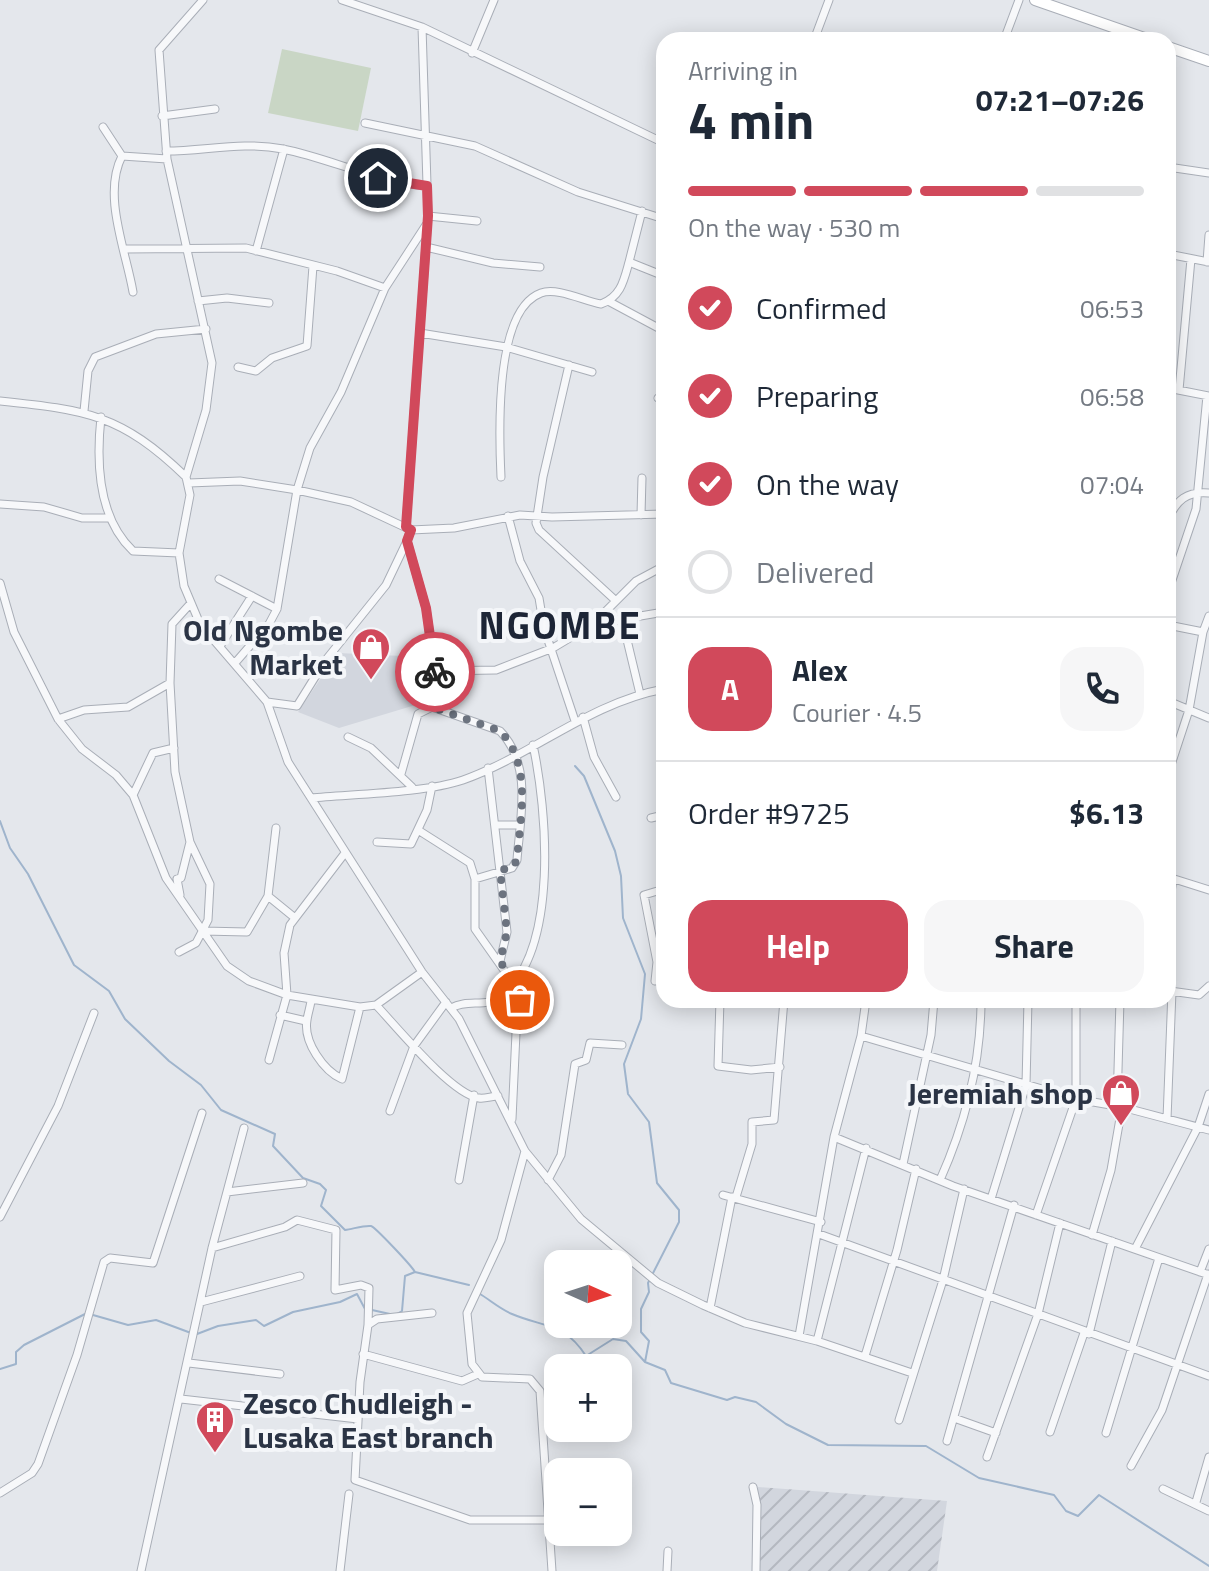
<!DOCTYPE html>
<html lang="en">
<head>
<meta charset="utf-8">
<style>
	:root { --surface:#fff; --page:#f6f6f7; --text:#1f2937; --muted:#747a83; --line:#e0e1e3; --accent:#d1495b }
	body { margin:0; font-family:"Titillium Web",sans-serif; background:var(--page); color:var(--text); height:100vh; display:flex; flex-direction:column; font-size:30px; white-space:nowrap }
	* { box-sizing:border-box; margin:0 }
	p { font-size:26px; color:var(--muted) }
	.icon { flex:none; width:44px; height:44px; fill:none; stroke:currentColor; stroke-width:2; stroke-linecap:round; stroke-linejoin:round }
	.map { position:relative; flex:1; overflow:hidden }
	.sheet { position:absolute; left:656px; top:32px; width:520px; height:976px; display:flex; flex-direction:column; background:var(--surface); border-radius:24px; box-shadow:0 4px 20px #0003 }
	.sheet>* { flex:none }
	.needle { width:52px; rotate:93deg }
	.controls { position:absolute; left:544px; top:1250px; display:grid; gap:16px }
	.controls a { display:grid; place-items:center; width:88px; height:88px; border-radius:16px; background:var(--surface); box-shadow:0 4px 20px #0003; font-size:40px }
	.pin { position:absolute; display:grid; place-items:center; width:68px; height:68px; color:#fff; margin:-34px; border:4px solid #fff; border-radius:50%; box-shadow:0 2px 8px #0007 }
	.courier { position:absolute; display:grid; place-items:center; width:80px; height:80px; margin:-40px; border:6px solid #d1495b; border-radius:50%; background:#fff; color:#222; box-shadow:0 2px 10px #0007 }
	.head em { font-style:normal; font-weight:700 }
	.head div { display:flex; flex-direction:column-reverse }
	.head { display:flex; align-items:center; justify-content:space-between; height:136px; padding:0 32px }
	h1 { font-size:52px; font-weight:700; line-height:60px }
	.bar { display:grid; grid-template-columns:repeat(4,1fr); gap:12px 8px; align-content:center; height:96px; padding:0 32px }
	.bar i { height:10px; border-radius:6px; background:var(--line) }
	.bar .on { background:var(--accent) }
	.bar p { grid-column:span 4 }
	.line { display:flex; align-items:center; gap:20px; padding:0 32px; border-top:2px solid var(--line) }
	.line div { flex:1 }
	.round { display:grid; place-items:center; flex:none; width:84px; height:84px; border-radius:24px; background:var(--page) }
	ol { padding:0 32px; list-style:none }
	li { display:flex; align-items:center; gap:24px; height:88px }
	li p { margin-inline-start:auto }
	li .icon { padding:8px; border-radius:50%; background:var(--accent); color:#fff; stroke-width:4 }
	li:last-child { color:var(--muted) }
	li i { width:44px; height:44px; border:4px solid var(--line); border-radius:50% }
	.action { display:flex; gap:16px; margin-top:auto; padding:16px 32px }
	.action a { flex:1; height:92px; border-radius:24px; background:var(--accent); color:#fff; font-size:32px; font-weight:700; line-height:92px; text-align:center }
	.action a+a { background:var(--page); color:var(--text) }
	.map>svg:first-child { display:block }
</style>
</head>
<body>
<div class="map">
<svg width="1209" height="1571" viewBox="0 0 1209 1571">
	<defs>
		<pattern id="industrial-furrows" width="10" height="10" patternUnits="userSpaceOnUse" patternTransform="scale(2)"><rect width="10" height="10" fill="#d2d6de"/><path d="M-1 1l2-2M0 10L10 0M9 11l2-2" fill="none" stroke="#b4b8c0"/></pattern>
	</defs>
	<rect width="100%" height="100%" fill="#e4e7ec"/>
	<path fill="#d2d6de" d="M338 653 423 657 422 703 339 728 298 712Z"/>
	<path fill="url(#industrial-furrows)" d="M758 1487 947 1501 937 1571H759Z"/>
	<path fill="#c9d6c5" d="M282 49 371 68 358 131 268 113Z"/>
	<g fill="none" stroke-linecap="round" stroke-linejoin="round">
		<path stroke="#9fb4cc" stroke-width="2" d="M575 766 584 776 615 851 621 876 623 918 645 974 641 1019 624 1064 628 1094 649 1122 657 1183 679 1210V1222L648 1283 649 1292 641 1309V1332L649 1341 645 1362
			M0 821 10 848 28 874 74 965 109 991 125 1019 169 1061 201 1085 221 1110 275 1134 273 1146 303 1178 320 1184 326 1190 321 1206 345 1230C353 1229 364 1225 371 1226 375 1227 411 1265 415 1272L469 1285
			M480 1294C490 1300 500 1309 512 1314 545 1328 564 1322 586 1356L613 1339 626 1341 645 1362 665 1370 671 1383 727 1400 735 1397 756 1402 786 1424 828 1445 926 1446 979 1478 1054 1495 1066 1511 1078 1516 1099 1495 1209 1566
			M372 1310 390 1314
			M397 1314 402 1311 405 1276 415 1272
			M93 1315 128 1325 156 1320 191 1333
			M197 1334 218 1326 256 1320 264 1326 293 1312 340 1302 357 1294 365 1309
			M0 1369 16 1364V1352L24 1345 85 1314"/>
		<g stroke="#a9aeb7" stroke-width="9">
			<path id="street" d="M203 0 159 50 167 159 212 363 206 410 186 477 190 495 179 553 184 586 200 624 267 702 288 762 422 972 459 1019 525 1151 581 1219 658 1283 703 1305 745 1323 817 1341 912 1373
				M342 0 422 27 664 143
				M814 40 829 0
				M1004 40 1019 0
				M472 53 494 0
				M162 116 215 109
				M365 123 475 146 578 192 664 219
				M103 127 122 156 167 159
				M166 151C206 151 242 141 283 149 332 159 376 182 427 186
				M122 156C102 195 126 251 133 292
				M1168 167 1209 173
				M642 211 629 262 664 276
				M428 216 477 221
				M426 247 493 263 540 267
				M125 249 246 248 337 271 385 288
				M256 251 284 149
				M1168 254 1209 262
				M1207 262 1209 235
				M198 301 227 298 269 303
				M608 301 664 331
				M420 333 506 347 592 372
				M569 365 543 477 536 523 539 530 615 600
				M238 367 256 371 272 358 307 346 313 266
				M1168 388 1209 396
				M1179 390 1191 259
				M658 398 664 402
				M0 401C86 410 121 414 186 477
				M84 411 88 371 95 357 156 334 206 329
				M101 417C96 463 98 518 133 551L179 553
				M501 477C499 435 494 310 541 293 557 287 584 301 601 304 621 297 624 280 629 262
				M189 483 240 481 297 490 351 502 411 530 454 528 520 515 552 517 664 514
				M0 504 44 507 82 518H107
				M641 515 642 478
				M508 516 520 561 539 598 544 628 575 721
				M1168 520C1176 500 1187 491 1209 493
				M406 527 428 216 422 27
				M411 530 407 541 426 608 435 671 496 670 553 648 593 624 664 612
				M219 579 277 609
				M0 583 14 632 58 719 82 749 116 775 133 795 166 878 227 966 249 981 287 995 360 1007 376 1005 422 972
				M1168 592 1196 509 1207 396
				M622 619 640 694
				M593 624 636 581 664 566
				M1168 625 1203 632
				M220 646 252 596
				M235 663 269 624 277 609 297 490 310 448 341 392 385 288 426 225
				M170 683 175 772 190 842 210 884 208 920 196 943 179 952
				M1168 701 1209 718
				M267 702 297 706 325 661 386 585 407 541
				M432 707 500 731C533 765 520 818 517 860L512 868 475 879
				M583 717 594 757 616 797
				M58 719 84 710 128 707 170 683 172 624 191 603
				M348 737 371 748 412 787
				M488 768 507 932 500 961
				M401 774 418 714 432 707 435 671
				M1168 774 1189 710 1203 632 1209 616
				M133 795 153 753 174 748
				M311 798C353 794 425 793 463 780 533 755 589 703 664 689
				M651 818 664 815
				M497 825H519
				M276 828 268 896 295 918
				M418 830 470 863 475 879V929L518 990 512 1119
				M377 842 411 844 427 810 432 786
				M1168 877 1209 890
				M180 895 177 879 181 878 190 842
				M1168 915 1173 878
				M203 931 247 932 268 896
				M655 981 657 962 644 895 664 889
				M1170 991 1199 995 1209 986
				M720 1000 718 1066 751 1070 780 1067
				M311 1001C310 1008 308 1013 307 1020 303 1042 324 1071 342 1079L360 1007
				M376 1005C396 1026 452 1095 479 1098 485 1099 492 1096 498 1096
				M451 1008C469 998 486 1009 503 995 559 947 547 810 533 745
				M280 1015 306 1021
				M861 1036 1076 1099 1122 1107 1209 1130
				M269 1060 287 995 284 953 290 925 345 853
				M1117 1105 1120 1000
				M390 1111 414 1046 446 1002
				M1167 1119 1172 991
				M834 1137 953 1186 1209 1275
				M525 1151 501 1240 467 1313 472 1364 482 1377 530 1379 540 1391 552 1571
				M903 1164 931 1035 934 1000
				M459 1180 474 1095
				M548 1180 561 1155 575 1064 586 1060 590 1043 622 1045
				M940 1180C965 1124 981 1062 981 1000
				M227 1192 303 1183
				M723 1195 821 1222
				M736 1197 752 1144V1122L774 1120 784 1000
				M991 1199 1026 1085 1028 1000
				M1036 1215 1076 1099V1000
				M0 1217 58 1106 94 1013
				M819 1234 1209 1376
				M1092 1235 1111 1170 1122 1107
				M212 1248 285 1227 297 1220 336 1230 335 1290 361 1285 369 1288 368 1325
				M1135 1249 1198 1127 1209 1094
				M1200 1272 1209 1249
				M201 1302 300 1276
				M710 1308 732 1197
				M432 1313 377 1319 368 1325 360 1382 355 1480 470 1520H549
				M1089 1334 1112 1241
				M799 1336 834 1137 861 1036 866 1000
				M817 1341 866 1148
				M363 1354 462 1381 478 1374
				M865 1356 897 1250 916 1169
				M189 1363 280 1374
				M181 1399 279 1410
				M296 1412 358 1419
				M954 1418 996 1433
				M899 1420 943 1280 964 1189
				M1050 1432 1084 1333
				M1106 1433 1159 1258
				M947 1441 1014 1205
				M987 1457 1038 1314 1060 1223
				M1131 1466 1162 1410 1208 1274
				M753 1487 757 1505 756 1571
				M1163 1489 1209 1511
				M0 1493 32 1473 38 1464 77 1355 104 1262 110 1258 153 1263 202 1113
				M1196 1502 1209 1457
				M141 1571 212 1248 244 1128
				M340 1571 349 1494
				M667 1571 668 1551"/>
		</g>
		<g stroke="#a9aeb7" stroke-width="12">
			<path id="secondary" d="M1035 0 1150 40
				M1168 47 1209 61"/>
		</g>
		<use href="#street" stroke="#f7f8fa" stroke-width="7"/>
		<use href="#secondary" stroke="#fff" stroke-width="10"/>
	</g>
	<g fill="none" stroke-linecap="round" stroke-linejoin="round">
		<path stroke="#6c737f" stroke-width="8" stroke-dasharray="0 14.4" d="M435 672 432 707 500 731C533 765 520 818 517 860L512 868 500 870 507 932 500 961 518 990 520 1000"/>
		<path stroke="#d1495b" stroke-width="10" d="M378 178 427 186 428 216 406 527 411 530 407 541 426 608 435 672"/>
	</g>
	<defs>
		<g id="shop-pin" transform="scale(2)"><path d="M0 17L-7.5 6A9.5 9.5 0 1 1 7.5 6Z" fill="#d1495b" stroke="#f4f6f9"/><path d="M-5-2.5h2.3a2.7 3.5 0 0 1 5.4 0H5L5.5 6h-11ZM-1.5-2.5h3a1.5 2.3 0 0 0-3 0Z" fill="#fff"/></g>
		<g id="building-pin" transform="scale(2)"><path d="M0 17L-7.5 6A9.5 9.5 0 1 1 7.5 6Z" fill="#d1495b" stroke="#f4f6f9"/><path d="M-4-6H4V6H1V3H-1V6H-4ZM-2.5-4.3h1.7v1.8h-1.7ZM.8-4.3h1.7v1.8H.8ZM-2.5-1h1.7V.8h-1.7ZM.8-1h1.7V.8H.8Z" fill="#fff"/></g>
	</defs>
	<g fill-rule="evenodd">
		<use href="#shop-pin" x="371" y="647"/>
		<use href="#shop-pin" x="1121" y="1093"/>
		<use href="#building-pin" x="215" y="1420"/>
	</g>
	<g text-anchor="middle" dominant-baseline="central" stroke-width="8" stroke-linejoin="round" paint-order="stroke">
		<g font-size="30" font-weight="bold" fill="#2b3445" stroke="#f4f6f9" text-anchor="end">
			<text x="343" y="630">Old Ngombe<tspan x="343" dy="34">Market</tspan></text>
			<text x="1093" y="1093">Jeremiah shop</text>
			<text x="243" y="1403" text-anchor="start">Zesco Chudleigh -<tspan x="243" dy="34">Lusaka East branch</tspan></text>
		</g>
		<g font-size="38" font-weight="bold" letter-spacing="2" fill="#1d2536" stroke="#f4f6f9">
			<text x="560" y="625">NGOMBE</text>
		</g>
	</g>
</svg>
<div class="controls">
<a><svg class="needle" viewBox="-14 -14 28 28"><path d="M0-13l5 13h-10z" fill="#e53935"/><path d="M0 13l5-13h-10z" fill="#747a83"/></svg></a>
<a>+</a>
<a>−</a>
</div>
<div class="pin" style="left:520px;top:1000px;background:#ea580c"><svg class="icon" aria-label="bag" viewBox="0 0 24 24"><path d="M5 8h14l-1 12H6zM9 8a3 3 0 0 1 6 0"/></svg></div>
<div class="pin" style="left:378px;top:178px;background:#1f2937"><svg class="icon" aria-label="home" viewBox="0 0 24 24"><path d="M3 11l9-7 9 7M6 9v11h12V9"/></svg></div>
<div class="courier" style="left:435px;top:672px"><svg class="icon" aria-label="bike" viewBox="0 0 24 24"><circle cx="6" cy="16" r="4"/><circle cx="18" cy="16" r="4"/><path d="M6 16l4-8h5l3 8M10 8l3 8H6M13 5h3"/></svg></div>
<section class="sheet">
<div class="head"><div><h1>4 min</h1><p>Arriving in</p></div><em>07:21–07:26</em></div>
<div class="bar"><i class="on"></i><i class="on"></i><i class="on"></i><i></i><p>On the way · 530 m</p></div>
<ol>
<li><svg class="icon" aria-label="check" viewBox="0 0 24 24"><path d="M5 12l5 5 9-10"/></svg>Confirmed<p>06:53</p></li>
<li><svg class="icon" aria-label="check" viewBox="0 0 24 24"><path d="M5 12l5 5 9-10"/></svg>Preparing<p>06:58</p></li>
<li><svg class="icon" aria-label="check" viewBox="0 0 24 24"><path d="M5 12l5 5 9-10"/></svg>On the way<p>07:04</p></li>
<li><i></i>Delivered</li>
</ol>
<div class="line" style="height:144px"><b class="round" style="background:var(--accent);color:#fff">A</b><div><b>Alex</b><p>Courier · 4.5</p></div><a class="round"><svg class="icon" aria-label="phone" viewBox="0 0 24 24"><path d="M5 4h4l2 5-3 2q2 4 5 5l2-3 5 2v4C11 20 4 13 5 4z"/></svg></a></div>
<div class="line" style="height:104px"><div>Order #9725</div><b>$6.13</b></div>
<div class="action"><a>Help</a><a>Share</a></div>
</section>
</div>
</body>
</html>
